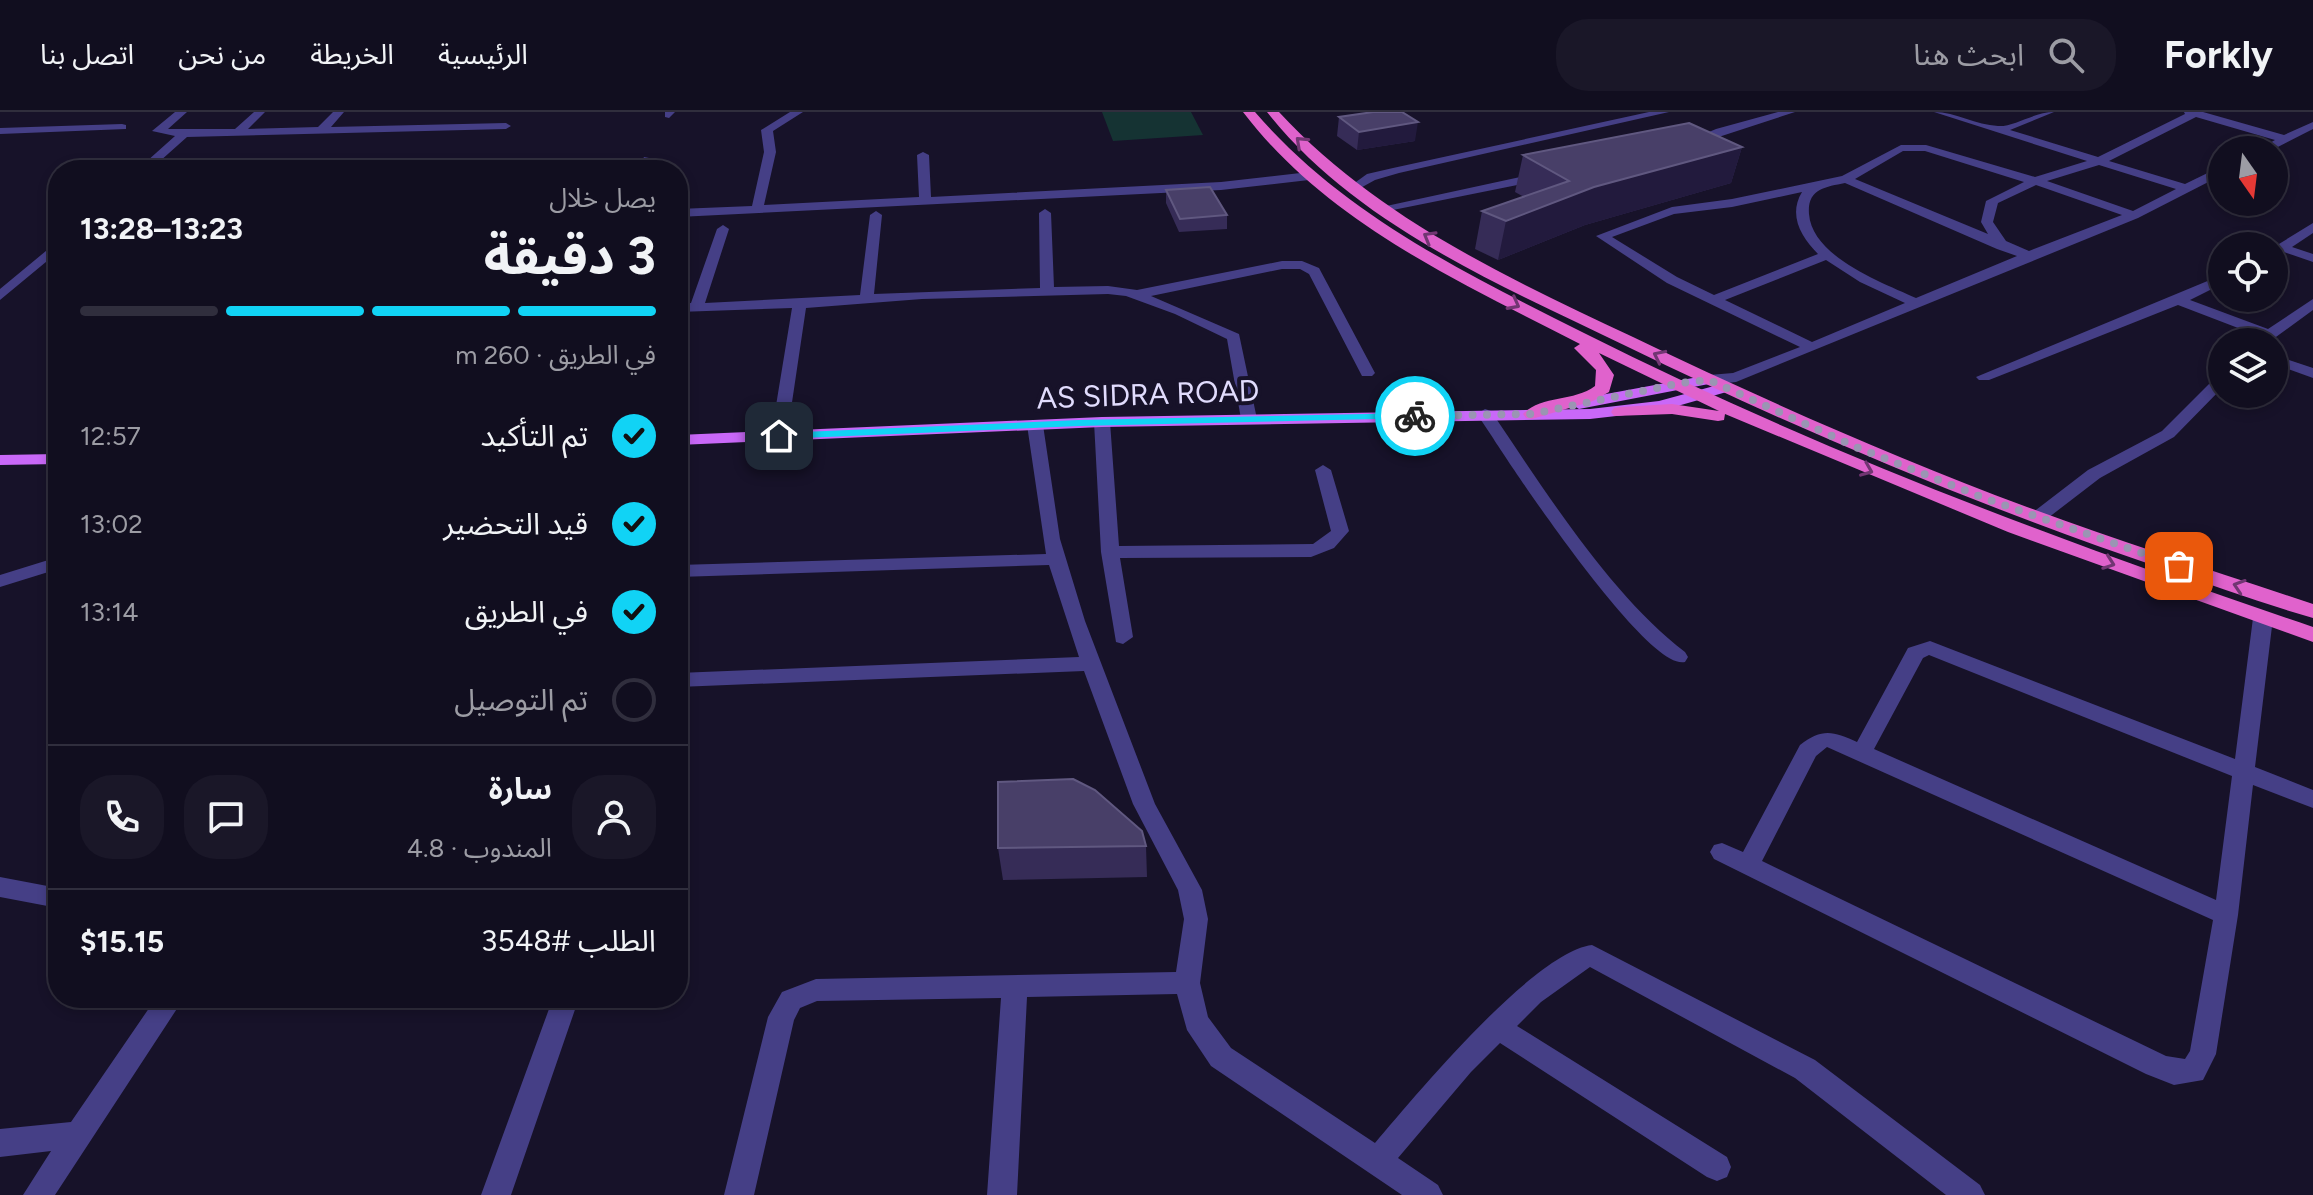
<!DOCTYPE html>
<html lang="ar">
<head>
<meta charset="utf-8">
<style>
	:root { --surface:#110e1f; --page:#1a1728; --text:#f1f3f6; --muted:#9c9ca4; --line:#302e3d; --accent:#11d3f5 }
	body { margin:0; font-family:Figtree,"Noto Sans Arabic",sans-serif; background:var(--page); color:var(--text); direction:rtl; height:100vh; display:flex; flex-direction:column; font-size:30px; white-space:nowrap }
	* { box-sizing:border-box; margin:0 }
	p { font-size:26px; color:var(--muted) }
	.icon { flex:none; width:44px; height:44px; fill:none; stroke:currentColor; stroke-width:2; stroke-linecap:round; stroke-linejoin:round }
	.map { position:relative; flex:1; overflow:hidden; direction:ltr }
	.drawer { position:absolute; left:48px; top:48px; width:640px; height:848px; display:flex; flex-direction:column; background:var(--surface); border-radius:32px; box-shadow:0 4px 12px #0003,0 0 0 2px var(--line); direction:rtl }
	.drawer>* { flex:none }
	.needle { width:52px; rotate:166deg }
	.fabs { position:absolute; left:2208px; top:24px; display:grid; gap:16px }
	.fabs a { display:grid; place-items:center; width:80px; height:80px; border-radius:50%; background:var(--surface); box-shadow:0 4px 12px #0003,0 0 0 2px var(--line); font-size:40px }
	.pin { position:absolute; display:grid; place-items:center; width:68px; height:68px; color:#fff; margin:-34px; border-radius:16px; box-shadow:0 4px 12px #0006 }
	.courier { position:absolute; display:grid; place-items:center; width:80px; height:80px; margin:-40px; border:6px solid #11d3f5; border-radius:50%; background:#fff; color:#222; box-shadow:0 2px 10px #0007 }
	.head em { font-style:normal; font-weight:700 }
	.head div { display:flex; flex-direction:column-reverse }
	.head { display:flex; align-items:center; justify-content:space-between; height:136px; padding:0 32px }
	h1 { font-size:52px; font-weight:700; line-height:60px }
	.bar { display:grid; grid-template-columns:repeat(4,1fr); gap:12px 8px; align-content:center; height:96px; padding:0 32px }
	.bar i { height:10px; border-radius:6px; background:var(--line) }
	.bar .active { background:var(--accent) }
	.bar p { grid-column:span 4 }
	.line { display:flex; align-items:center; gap:20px; padding:0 32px; border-top:2px solid var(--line) }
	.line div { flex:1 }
	.round { display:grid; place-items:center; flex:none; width:84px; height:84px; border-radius:32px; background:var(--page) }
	ol { padding:0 32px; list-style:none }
	li { display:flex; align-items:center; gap:24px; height:88px }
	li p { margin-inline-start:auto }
	li .icon { padding:8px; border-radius:50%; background:var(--accent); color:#111; stroke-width:4 }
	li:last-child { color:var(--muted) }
	li i { width:44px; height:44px; border:4px solid var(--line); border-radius:50% }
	header { display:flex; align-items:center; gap:48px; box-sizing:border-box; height:112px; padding:0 40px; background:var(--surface); border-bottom:2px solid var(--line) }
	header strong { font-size:38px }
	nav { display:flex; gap:44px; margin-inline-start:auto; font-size:28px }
	.search { width:560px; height:72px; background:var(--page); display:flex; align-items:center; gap:20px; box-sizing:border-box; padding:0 28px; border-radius:32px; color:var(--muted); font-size:30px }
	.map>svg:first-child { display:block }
</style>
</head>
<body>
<header>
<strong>Forkly</strong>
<div class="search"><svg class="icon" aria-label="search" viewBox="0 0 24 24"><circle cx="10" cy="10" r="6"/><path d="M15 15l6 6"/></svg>ابحث هنا</div>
<nav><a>الرئيسية</a><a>الخريطة</a><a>من نحن</a><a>اتصل بنا</a></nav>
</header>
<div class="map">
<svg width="2313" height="1083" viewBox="0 0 2313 1083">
	<rect width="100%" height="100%" fill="#171229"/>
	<path fill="#153333" d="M1102 0H1191L1203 23 1113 29Z"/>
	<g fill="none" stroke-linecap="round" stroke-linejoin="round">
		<path fill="#453f86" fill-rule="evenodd" d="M175 0H187L168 17H235L254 0H265L248 17 318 15 333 0H344L331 15 506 11 511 14 506 17 187 25 150 58H137L175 24 152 19Z
			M665 0H675L669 6 665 5Z
			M790 0H803L773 19 776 40 764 93 919 85 917 43 923 40 929 43 931 85 1221 70 1309 60 1315 64 1309 68 1221 78 678 105V97L752 94 764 40 761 18Z
			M1649 0H1669L1399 61 1375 68 1355 79 1349 75 1367 62 1393 56Z
			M1778 0H1795L1691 34 1681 32 1716 17Z
			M1934 0C1956 0 1976 13 1998 14 2014 15 2034 0 2054 0L2010 18 2098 45 2185 2 2184 0H2203L2284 23 2313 10V17L2272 38H2257L2275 28 2196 5 2109 49 2185 72 2222 54V63L2138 106 1736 270 1709 273 1701 268 1709 263 1733 261 1800 235 1667 171 1596 124 1672 95 1732 87 1842 64 1901 33H1926L2035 65 2087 49ZM1903 39H1925L2024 70 1986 89 1981 110 1988 122 1855 67ZM2099 53 2176 77 2133 99 2047 69ZM1845 71 1997 137 2017 144 1916 186C1883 171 1812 145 1809 102 1807 77 1825 75 1845 71ZM2036 73 2122 103 2029 139 2006 129 1993 110 1998 91ZM1802 80C1788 103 1801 125 1818 142L1714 183 1677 165 1612 125 1674 102 1732 95ZM1826 148 1860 170 1905 191 1812 230 1725 188Z
			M122 12 126 13V17L0 22V16Z
			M644 45 654 47 650 58H638Z
			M1543 60 1549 64 1547 67 1383 100 1377 96Z
			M1045 97 1051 101 1054 175 1108 174 1137 178 1282 149H1302L1319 156 1375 261 1372 264H1362L1309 162 1300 157H1282L1151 184 1239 222 1257 307 1249 312 1241 307 1227 227 1175 202 1126 184 1108 182 922 187 806 196 787 324 779 329 771 324 792 196 678 200V192L691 191 717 117 723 113 729 117 705 191 860 183 870 103 876 99 882 103 874 182 1040 176 1039 101Z
			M2313 111V121L2292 135 2313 142V150L2284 140 2274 145V135Z
			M58 129V140L0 188V177Z
			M2222 163V172L2190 188 2268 217 2313 187V198L2269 230H2253L2259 224 2178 193 1989 268H1979L1976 265Z
			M2274 243 2313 256V266L2274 252Z
			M2222 262V276L2174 325 2100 366 2044 409H2032L2029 405 2032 401 2088 358 2162 319 2217 264Z
			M1485 297 1491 299C1543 376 1611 484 1685 540L1688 545 1685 550C1648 560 1514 359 1491 323L1477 302Z
			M1102 305 1110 310 1119 434 1313 432 1331 419 1315 358 1323 353 1331 358 1349 419 1334 436 1311 445 1120 446 1133 525 1123 532 1116 530 1101 440 1094 310Z
			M1035 308 1043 313 1060 427 1085 509 1155 692 1202 778 1208 807 1200 871 1208 905 1231 936 1375 1031C1415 984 1534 840 1592 833L1815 948 1980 1073 1985 1083H1946L1795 966 1590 855 1541 890 1517 914 1727 1045 1731 1055 1727 1065 1717 1069 1707 1065 1500 931 1471 960 1398 1046 1438 1073 1443 1083H1402L1211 954 1187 918 1177 882 1027 885 1017 1083H987L1001 886 817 889 800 896 794 908 754 1083H724L768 905 782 880 816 867 1176 860 1184 807 1178 778 1133 692 1084 559 678 575V561L1079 545 1049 453 678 465V453L1046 442 1027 313Z
			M58 445V457L0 475V463Z
			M2263 500 2273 506 2255 655 2313 678V696L2253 673 2238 803 2216 942 2203 968 2174 973 2146 962 1714 747 1710 740 1714 733 1722 731 1743 740 1800 633C1822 616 1833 619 1857 630L1908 536 1930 529 2235 647 2253 506ZM1929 543 2232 664 2216 788 1874 637 1923 546ZM1827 635 2213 808 2190 939 2185 947 2166 944 1762 749 1816 644Z
			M0 765 58 776V796L0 785Z
			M156 886H184L55 1083H23L51 1039 0 1045V1017L71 1010Z
			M553 886H579L511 1083H481Z"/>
		<path fill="#c968f8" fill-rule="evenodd" d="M1709 263 1714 265V271L1579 297 1571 292 1579 287Z
			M1725 271 1730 273V279L1660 299 1590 307 1102 315 678 333V323L1102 305 1590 297 1659 289Z
			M58 342V352L0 353V343Z"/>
		<path fill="#e062cc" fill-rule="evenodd" d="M1243 0H1255C1344 103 1465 161 1584 221 1819 339 2064 431 2313 515V530L2008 420 1725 302 1724 308 1718 309 1672 302 1614 304 1611 300 1614 296 1620 295 1672 292 1719 299 1599 241 1614 263 1609 280 1593 289 1532 307 1526 306 1523 302C1541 283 1574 290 1595 274L1596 258 1574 236 1580 232C1459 170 1327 110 1243 0Z
			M1267 0H1279C1376 105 1506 165 1633 225 1762 287 1893 345 2027 395 2121 430 2217 460 2313 492V506C2263 492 2213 473 2164 457 1981 395 1803 320 1628 235 1502 174 1356 113 1267 0Z"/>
	</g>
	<path fill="#362c57" d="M1339 5 1415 29 1357 38 1337 24Z
		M1742 35 1731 71 1585 113 1498 148 1475 137 1482 99 1524 85 1515 80 1523 43Z
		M1166 78 1227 103V117L1179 120 1166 91Z
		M1146 734 1147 765 1003 768 998 736Z"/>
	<path fill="#221a3d" d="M1418 10 1415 29 1357 38 1359 20Z
		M1742 35 1731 71 1585 113 1498 148 1506 109 1594 75Z"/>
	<path fill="#483f68" stroke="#605880" stroke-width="2" d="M1373 0H1402L1418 10 1359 20 1339 5Z
		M1689 11 1742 35 1594 75 1506 109 1482 99 1569 69 1523 43Z
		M1210 75 1227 103 1180 107 1166 78Z
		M1073 667 1095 678 1142 719 1146 734 998 736V670Z"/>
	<defs><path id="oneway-chevron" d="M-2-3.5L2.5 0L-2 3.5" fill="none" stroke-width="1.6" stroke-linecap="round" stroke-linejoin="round" transform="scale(2)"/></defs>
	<g stroke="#713672">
		<use href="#oneway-chevron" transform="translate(1301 30) rotate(-137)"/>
		<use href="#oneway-chevron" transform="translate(1429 125) rotate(-150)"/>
		<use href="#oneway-chevron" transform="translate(1514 192) rotate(28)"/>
		<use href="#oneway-chevron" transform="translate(1659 244) rotate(-154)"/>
		<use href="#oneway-chevron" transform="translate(1867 358) rotate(22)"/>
		<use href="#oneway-chevron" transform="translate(2109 451) rotate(20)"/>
		<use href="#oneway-chevron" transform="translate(2239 474) rotate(-162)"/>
	</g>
	<path fill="#11d3f5" d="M1415 301 1420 304 1418 306 1079 314 779 327 774 324 779 321 1079 308Z"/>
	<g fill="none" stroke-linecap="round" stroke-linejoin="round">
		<path stroke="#9a95b3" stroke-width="8" stroke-dasharray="0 14.4" d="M1415 304 1532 302 1681 271 1709 268 1856 335 1984 386 2179 454"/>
	</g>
	<g text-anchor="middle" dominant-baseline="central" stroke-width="8" stroke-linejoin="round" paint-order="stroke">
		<g font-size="30" fill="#e1dcfd" stroke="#171229">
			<text transform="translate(1148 282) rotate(-2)">AS SIDRA ROAD</text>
		</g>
	</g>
</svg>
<div class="fabs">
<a><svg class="needle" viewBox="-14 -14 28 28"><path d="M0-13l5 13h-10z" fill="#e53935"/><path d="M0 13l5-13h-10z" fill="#9c9ca4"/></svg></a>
<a><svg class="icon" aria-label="locate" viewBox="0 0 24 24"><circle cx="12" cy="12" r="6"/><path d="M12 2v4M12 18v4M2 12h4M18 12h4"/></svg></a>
<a><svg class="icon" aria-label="layers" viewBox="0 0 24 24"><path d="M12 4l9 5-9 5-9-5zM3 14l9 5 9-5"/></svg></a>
</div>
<div class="pin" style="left:2179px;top:454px;background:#ea580c"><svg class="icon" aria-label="bag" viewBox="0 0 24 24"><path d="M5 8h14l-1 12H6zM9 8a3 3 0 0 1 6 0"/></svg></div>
<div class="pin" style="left:779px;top:324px;background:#1f2937"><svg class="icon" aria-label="home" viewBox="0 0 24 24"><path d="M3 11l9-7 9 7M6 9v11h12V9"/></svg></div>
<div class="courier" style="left:1415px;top:304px"><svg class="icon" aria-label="bike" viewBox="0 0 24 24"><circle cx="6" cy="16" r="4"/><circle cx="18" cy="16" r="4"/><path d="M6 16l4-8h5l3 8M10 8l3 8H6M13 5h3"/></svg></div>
<section class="drawer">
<div class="head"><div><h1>3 دقيقة</h1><p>يصل خلال</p></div><em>13:23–13:28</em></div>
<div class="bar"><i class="active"></i><i class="active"></i><i class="active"></i><i></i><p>في الطريق · 260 m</p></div>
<ol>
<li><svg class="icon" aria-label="check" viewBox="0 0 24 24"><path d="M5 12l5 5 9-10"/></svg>تم التأكيد<p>12:57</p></li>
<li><svg class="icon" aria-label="check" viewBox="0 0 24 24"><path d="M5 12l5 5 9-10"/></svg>قيد التحضير<p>13:02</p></li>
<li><svg class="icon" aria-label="check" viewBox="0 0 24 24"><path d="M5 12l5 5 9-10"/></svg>في الطريق<p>13:14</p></li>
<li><i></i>تم التوصيل</li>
</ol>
<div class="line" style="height:144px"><a class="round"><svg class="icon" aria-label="person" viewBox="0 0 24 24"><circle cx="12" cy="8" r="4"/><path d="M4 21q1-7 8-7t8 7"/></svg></a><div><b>سارة</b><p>المندوب · 4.8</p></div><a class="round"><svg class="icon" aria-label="chat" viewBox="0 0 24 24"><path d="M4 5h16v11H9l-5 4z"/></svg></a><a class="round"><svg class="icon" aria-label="phone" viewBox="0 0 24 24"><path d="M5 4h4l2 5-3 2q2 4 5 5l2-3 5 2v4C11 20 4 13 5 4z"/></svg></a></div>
<div class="line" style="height:104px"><div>الطلب #3548</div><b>$15.15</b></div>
</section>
</div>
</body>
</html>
